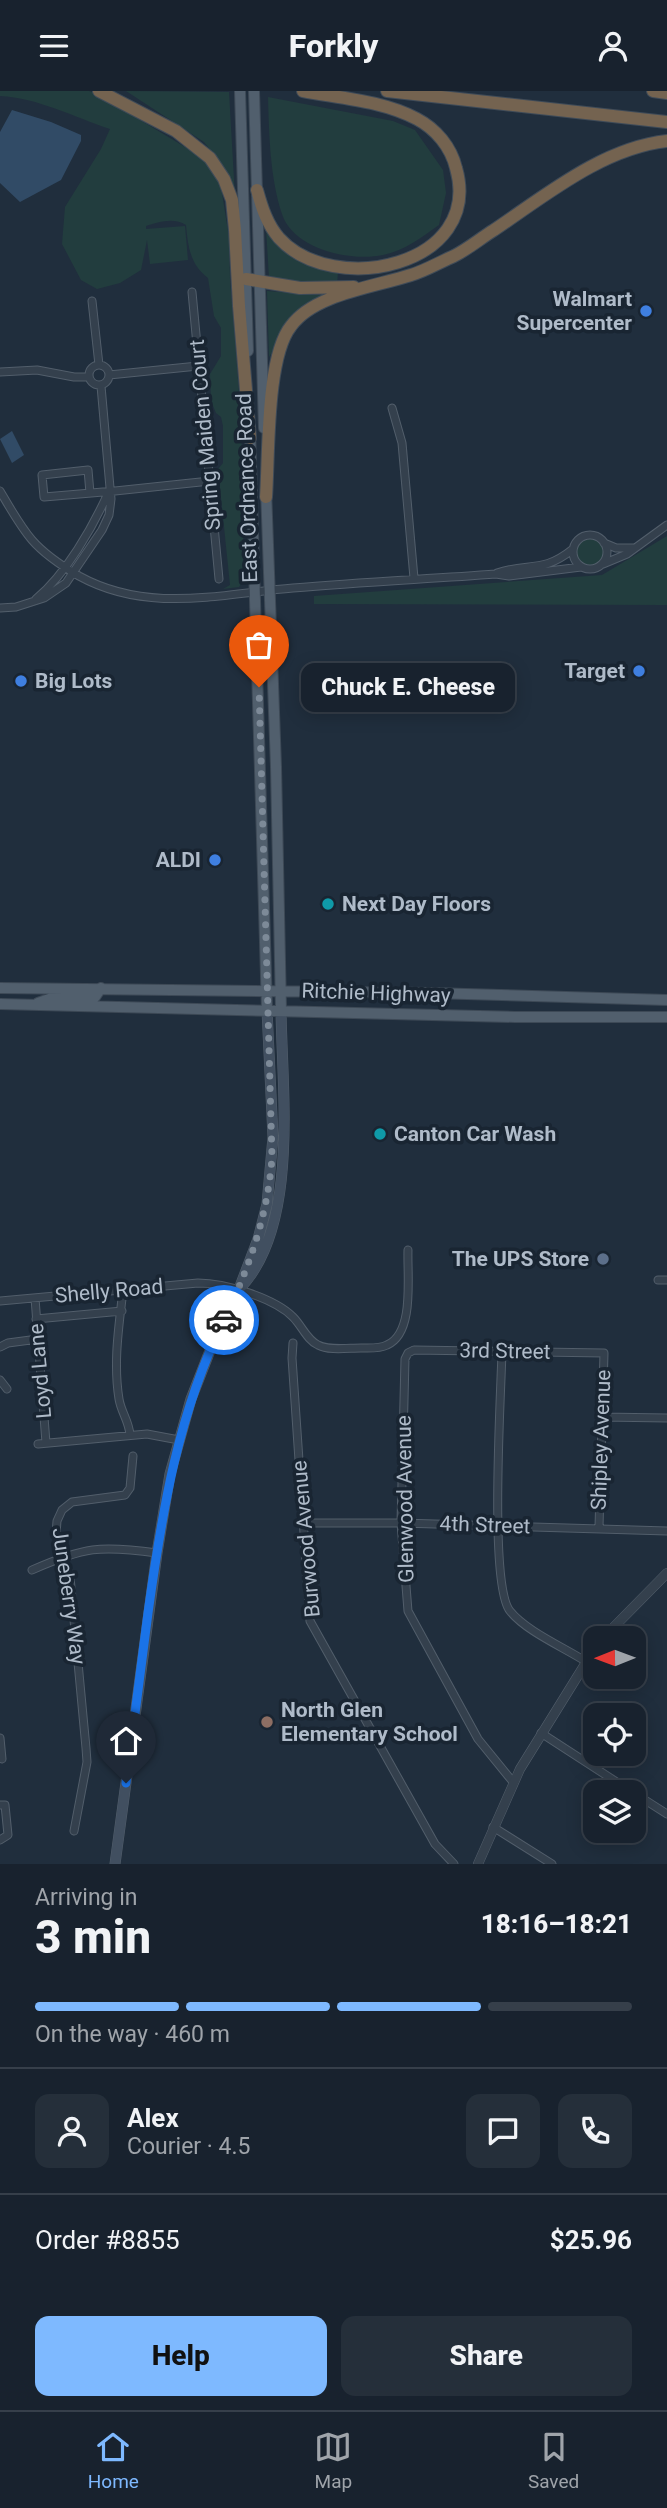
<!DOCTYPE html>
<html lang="en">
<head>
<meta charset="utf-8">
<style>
	:root { --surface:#18222e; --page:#252f3a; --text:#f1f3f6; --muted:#9fa4aa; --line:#363f4a; --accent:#7eb9ff }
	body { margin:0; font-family:Roboto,sans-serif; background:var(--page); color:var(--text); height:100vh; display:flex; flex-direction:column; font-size:26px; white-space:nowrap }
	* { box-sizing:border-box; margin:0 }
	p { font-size:23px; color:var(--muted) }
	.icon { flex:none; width:38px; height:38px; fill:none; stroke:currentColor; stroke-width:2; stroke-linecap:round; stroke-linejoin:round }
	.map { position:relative; height:1773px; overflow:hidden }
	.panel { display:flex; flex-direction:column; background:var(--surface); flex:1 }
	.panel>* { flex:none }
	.needle { width:46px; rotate:269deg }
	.fabs { position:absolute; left:583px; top:1535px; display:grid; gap:14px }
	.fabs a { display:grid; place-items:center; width:63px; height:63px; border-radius:14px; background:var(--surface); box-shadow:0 4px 18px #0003,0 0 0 2px var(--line); font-size:35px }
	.pin { position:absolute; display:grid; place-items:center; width:60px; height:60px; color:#fff; margin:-72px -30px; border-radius:50% 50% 50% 0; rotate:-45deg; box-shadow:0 0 7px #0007 }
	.pin .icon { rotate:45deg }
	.courier { position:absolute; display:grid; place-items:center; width:70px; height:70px; margin:-35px; border:5px solid #1a73e8; border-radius:50%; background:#fff; color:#222; box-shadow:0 2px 9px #0007 }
	.bubble { position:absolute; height:49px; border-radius:14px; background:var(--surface); box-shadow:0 4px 18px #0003,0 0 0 2px var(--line); font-size:23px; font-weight:800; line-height:49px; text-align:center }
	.head em { font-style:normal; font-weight:800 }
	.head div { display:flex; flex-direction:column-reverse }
	.head { display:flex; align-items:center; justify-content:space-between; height:119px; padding:0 35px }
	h1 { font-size:46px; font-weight:800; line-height:52px }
	.bar { display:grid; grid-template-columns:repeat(4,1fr); gap:10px 7px; align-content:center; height:84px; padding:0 35px }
	.bar i { height:9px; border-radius:5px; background:var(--line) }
	.bar .current { background:var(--accent) }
	.bar p { grid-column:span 4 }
	.line { display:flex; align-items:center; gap:18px; padding:0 35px; border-top:2px solid var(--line) }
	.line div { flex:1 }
	.round { display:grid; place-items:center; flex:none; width:74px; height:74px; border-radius:14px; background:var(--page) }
	.action { display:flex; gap:14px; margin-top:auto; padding:14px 35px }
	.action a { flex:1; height:80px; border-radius:14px; background:var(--accent); color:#111; font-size:28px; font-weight:800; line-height:80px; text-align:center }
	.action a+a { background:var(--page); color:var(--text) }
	header { display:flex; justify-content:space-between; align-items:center; height:91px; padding:0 35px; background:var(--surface); font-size:32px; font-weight:800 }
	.tabs { display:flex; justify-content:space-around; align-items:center; height:98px; border-top:2px solid var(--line); background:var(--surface); font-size:19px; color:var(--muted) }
	.tabs a { display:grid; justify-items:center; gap:4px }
	.tabs .current { color:var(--accent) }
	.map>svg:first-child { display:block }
</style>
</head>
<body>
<header><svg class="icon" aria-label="menu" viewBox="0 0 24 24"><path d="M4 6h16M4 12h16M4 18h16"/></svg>Forkly<svg class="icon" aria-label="person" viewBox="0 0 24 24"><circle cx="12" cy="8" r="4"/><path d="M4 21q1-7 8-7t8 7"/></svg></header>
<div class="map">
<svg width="667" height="1773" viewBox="0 0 667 1773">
	<rect width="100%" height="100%" fill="#202e3d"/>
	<path fill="#223d3e" d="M0 0H89L95 2 200 65 214 82 221 96 229 146 230 188 241 326 244 489 239 496 223 498 230 494 218 378 223 372V335L221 326 216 322 211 310 210 283 221 265V237L214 225 208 187C190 173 188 156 186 134 174 126 158 131 146 135V138L185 135 188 169 150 173 147 149 141 179 120 192 97 198 81 189 62 153 65 116 101 58 110 38C74 26 38 7 0 5Z
		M126 0 229 1 235 106 219 70 204 51Z
		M268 6 393 30 415 39 443 79 446 102 439 134C422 146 404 160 383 164 350 171 293 158 282 123 270 87 269 43 268 6Z
		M266 137C282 165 307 175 338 181L337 194H320L269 187Z
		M267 200 322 204C306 214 289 223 280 241 276 249 274 260 269 266Z
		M667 445V514L314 513V505L602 484Z
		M577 461a13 13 0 1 1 26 0a13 13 0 1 1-26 0Z"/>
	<path fill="#314b66" d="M12 19 51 31 81 44V50L61 89 20 111 0 92V41Z
		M12 340 24 364 12 372 0 348Z"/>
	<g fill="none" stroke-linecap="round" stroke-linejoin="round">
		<g stroke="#525e6b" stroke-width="9">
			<path id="minor" d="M192 201 219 488
				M92 210 99 274
				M89 284a10 10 0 1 1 20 0a10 10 0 1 1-20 0Z
				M0 281 37 279 74 286H89
				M109 284 198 275
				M392 317 402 352 414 487
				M0 400C10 417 20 435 32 449 45 464 62 475 79 485 148 523 220 503 293 497 361 491 429 488 496 483L509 485 581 476
				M90 402 88 379 42 384 44 406 103 401 115 400 210 390
				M573 461a17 17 0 1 1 34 0a17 17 0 1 1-34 0Z
				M604 452 616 457H633
				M603 473 627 463 667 434
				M497 482C529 471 542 483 573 458
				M36 508C66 483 93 436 109 400
				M0 517 16 516 44 507 66 492 102 439 109 424 111 408 101 295
				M658 1189H667
				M123 1199C119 1235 113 1271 119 1308 121 1321 129 1330 130 1344
				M35 1207 46 1352
				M0 1210 198 1192C225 1192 274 1207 293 1226 302 1235 307 1249 318 1254 329 1260 348 1257 361 1257 369 1257 379 1258 387 1254 415 1242 407 1185 408 1159
				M36 1228 122 1220
				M293 1252 292 1267 310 1530 435 1753 454 1773
				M0 1256 8 1252 38 1248
				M502 1260C501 1303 489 1494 510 1520 526 1540 563 1556 585 1570
				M0 1289 7 1298
				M602 1326 667 1327
				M38 1353 147 1343 179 1349
				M303 1432H401L667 1440
				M32 1479C84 1456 100 1454 157 1462
				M541 1642 632 1701
				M0 1647 2 1668
				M513 1691 478 1648 408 1520 401 1432 405 1268 408 1262 414 1259 604 1262 599 1436
				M634 1702 667 1723
				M0 1714H5L8 1744 0 1749
				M493 1736 552 1773
				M74 1740 87 1671 86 1657 70 1486 56 1443 57 1430 62 1419 72 1411 125 1404 130 1397 133 1365"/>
		</g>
		<g stroke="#525e6b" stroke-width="10">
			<path id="tertiary" d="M603 1547 667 1482
				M478 1773 520 1678 595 1557"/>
		</g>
		<g stroke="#525e6b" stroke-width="11">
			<path id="secondary" d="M242 1195C299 1132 282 1000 281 919
				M115 1773 157 1462 170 1383 191 1308 213 1252 239 1198 258 1148 267 1113 273 1046 267 919"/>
		</g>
		<g stroke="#3d4956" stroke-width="12">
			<path id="primary" d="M240 0 248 260
				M254 0 264 337
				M250 339 267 919
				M266 398 276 676 281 919
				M0 897 431 902 667 909
				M38 912 52 907 95 906 101 897
				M0 913 515 926H667"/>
		</g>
		<g stroke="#3f4b58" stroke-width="14">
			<path id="motorway" d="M99 0 176 40 210 67 224 88 232 109 235 139 239 215 250 347
				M387 0 667 31
				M653 0 667 2
				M257 99C262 117 267 133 279 147 333 207 484 175 456 77 451 56 436 38 417 28 384 10 340 7 303 0
				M246 188 300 197 354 196
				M266 406C269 364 266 266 291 235 314 203 374 196 411 184 425 180 440 171 454 165 468 158 481 147 494 139 546 104 603 57 667 50"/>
		</g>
		<use href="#minor" stroke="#34404d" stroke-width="7"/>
		<use href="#tertiary" stroke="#34404d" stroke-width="9"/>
		<use href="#secondary" stroke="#414f60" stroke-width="10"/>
		<use href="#primary" stroke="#515f6d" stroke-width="10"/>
		<use href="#motorway" stroke="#746350" stroke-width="12"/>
	</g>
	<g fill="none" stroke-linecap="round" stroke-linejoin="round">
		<path stroke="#7d8a98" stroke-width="7" stroke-dasharray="0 12.6" d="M224 1229C249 1177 268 1124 272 1066L259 596"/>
		<path stroke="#1a73e8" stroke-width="9" d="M126 1692C133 1635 141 1579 148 1522 162 1421 178 1322 224 1229"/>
	</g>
	<g fill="#3f7fe0" stroke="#192532" stroke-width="2.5">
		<circle cx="646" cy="220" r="7"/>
		<circle cx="639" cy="580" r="7"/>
		<circle cx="21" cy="590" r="7"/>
		<circle cx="215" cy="769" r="7"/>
	</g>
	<g fill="#0f9aa8" stroke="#192532" stroke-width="2.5">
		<circle cx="328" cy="813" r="7"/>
		<circle cx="380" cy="1043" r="7"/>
	</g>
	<circle fill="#5c6f8a" stroke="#192532" stroke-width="2.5" cx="603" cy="1168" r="7"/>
	<circle fill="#8d6e63" stroke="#192532" stroke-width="2.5" cx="267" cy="1631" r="7"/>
	<g text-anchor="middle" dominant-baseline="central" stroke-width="7" stroke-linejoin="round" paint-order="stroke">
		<g font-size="21" font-weight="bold" fill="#afbbc9" stroke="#192532" text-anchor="end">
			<text x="632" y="208">Walmart<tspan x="632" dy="24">Supercenter</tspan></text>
			<text x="625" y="580">Target</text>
			<text x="35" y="590" text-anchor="start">Big Lots</text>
			<text x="201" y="769">ALDI</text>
			<text x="342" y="813" text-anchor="start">Next Day Floors</text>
			<text x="394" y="1043" text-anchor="start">Canton Car Wash</text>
			<text x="589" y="1168">The UPS Store</text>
			<text x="281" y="1619" text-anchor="start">North Glen<tspan x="281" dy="24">Elementary School</tspan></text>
		</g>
		<g font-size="21" fill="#afbbc9" stroke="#192532">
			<text transform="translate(205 344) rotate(-95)">Spring Maiden Court</text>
			<text transform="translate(247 397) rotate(-92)">East Ordnance Road</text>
			<text transform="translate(376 902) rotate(2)">Ritchie Highway</text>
			<text transform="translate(109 1200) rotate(-5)">Shelly Road</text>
			<text transform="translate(505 1260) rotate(1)">3rd Street</text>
			<text transform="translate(40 1280) rotate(-95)">Loyd Lane</text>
			<text transform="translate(601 1349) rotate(-88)">Shipley Avenue</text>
			<text transform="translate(405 1408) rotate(-91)">Glenwood Avenue</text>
			<text transform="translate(485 1434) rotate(2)">4th Street</text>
			<text transform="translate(306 1448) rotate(-95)">Burwood Avenue</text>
			<text transform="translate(69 1505) rotate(82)">Juneberry Way</text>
		</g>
	</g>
</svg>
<div class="fabs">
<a><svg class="needle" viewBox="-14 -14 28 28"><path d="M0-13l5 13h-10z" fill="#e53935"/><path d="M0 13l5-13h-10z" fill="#9fa4aa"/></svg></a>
<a><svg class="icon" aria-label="locate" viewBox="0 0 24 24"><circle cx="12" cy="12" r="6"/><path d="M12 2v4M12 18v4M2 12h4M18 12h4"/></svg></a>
<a><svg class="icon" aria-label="layers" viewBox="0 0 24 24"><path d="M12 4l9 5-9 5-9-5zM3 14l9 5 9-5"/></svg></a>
</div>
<div class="pin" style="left:259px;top:596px;background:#ea580c"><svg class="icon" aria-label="bag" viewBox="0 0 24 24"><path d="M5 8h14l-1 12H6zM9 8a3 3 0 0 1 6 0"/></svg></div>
<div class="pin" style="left:126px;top:1692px;background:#1f2937"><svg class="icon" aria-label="home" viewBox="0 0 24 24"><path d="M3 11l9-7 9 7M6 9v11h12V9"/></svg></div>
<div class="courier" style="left:224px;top:1229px"><svg class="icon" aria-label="car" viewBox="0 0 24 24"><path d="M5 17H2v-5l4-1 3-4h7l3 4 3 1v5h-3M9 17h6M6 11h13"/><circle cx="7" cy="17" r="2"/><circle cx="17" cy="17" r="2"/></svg></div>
<div class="bubble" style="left:301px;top:572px;width:214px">Chuck E. Cheese</div>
</div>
<section class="panel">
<div class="head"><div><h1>3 min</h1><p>Arriving in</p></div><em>18:16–18:21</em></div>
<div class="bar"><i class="current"></i><i class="current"></i><i class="current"></i><i></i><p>On the way · 460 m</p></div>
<div class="line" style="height:126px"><a class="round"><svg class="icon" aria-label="person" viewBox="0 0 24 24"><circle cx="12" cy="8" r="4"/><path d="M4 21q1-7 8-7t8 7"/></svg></a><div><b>Alex</b><p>Courier · 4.5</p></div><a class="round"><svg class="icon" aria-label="chat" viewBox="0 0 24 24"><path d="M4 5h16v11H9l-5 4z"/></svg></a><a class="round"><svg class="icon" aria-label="phone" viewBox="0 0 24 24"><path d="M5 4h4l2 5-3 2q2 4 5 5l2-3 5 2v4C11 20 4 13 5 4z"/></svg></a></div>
<div class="line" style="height:91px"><div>Order #8855</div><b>$25.96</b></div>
<div class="action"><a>Help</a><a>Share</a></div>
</section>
<nav class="tabs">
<a class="current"><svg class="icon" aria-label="home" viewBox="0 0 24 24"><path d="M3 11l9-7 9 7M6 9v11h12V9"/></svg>Home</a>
<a><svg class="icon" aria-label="map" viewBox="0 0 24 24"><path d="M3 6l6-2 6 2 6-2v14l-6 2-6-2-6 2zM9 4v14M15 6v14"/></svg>Map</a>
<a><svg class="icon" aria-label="saved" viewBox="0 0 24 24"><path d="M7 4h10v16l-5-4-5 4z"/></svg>Saved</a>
</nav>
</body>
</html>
